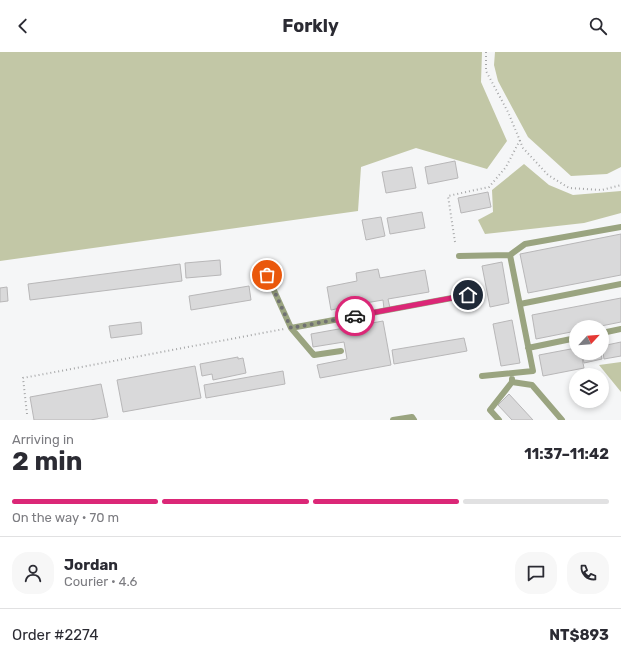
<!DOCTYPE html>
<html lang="en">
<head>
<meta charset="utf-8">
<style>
	:root { --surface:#fff; --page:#f7f7f7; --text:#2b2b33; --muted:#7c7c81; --line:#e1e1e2; --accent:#db2777 }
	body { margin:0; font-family:Rubik,sans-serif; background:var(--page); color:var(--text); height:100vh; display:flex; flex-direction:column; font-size:15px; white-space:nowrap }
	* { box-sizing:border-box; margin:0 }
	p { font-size:13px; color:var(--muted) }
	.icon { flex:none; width:22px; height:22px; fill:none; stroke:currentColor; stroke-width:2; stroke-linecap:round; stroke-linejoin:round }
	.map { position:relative; height:368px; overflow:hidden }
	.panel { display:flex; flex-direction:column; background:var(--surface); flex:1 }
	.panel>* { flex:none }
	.needle { width:26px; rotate:64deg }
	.controls { position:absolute; left:569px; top:268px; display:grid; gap:8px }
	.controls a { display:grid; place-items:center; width:40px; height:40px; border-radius:50%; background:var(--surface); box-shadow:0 2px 6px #0003; font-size:20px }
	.pin { position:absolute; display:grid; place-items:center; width:34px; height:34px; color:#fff; margin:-17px; border:2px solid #fff; border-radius:50%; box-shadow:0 1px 4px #0007 }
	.courier { position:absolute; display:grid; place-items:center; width:40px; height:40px; margin:-20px; border:3px solid #db2777; border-radius:50%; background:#fff; color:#222; box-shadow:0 1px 5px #0007 }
	.summary em { font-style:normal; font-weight:700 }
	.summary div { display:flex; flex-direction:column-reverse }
	.summary { display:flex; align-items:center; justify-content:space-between; height:68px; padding:0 12px }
	h1 { font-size:26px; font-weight:700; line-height:30px }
	.bar { display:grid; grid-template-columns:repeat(4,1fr); gap:6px 4px; align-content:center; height:48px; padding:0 12px }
	.bar i { height:5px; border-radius:3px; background:var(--line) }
	.bar .current { background:var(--accent) }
	.bar p { grid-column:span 4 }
	.line { display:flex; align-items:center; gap:10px; padding:0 12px; border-top:1px solid var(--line) }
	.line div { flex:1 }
	.round { display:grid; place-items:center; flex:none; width:42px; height:42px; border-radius:16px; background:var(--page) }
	header { display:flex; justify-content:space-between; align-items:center; height:52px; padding:0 12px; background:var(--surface); font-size:18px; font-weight:700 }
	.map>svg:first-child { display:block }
</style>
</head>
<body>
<header><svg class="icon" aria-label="back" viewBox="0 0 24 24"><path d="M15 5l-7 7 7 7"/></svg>Forkly<svg class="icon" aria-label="search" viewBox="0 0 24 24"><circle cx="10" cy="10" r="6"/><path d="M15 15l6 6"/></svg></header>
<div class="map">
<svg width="621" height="368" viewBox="0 0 621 368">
	<rect width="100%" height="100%" fill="#f5f6f7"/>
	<path fill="#c2c7a6" d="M0 0H482L481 30 507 89 487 117 416 96 361 115 358 159 0 209Z
		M495 0H621V115L607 122 571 124 528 85 498 29 494 13Z
		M524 112 549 133 573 143 621 139V161L584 171 485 182 478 168 493 160 492 138Z
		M621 310V340L599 313Z"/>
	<path fill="#d9d9da" stroke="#b8b7b8" d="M455 109 458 126 428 132 425 115Z
		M412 115 416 136 386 141 382 120Z
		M488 140 491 155 461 161 458 146Z
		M422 160 425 176 390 182 387 166Z
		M381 165 385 184 366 188 362 168Z
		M621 182V223L528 241 520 202Z
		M220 208 221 223 186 226 185 211Z
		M502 210 509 251 490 255 482 214Z
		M180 212 182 229 30 248 28 232Z
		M378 217 380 226 425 218 429 240 388 247 390 256 384 257 383 248 348 254 349 263 343 264 341 256 331 258 327 235 357 229 356 221Z
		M249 234 251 248 191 258 189 244Z
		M7 235 8 249 0 250V236Z
		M621 246V270L596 275H576V279L536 287 532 263Z
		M512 268 520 311 501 314 493 272Z
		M383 269 391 313 320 326 317 313 347 307 344 290 313 295 311 282Z
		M141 270 142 282 111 286 109 274Z
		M464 286 467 299 394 312 392 298Z
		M621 290V304L604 307 602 294Z
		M576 296V301H581L584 316 543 324 539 303Z
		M582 301H601L602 307 584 311Z
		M238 305V307L243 306 246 321 213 328 212 322 202 324 200 312Z
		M195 314 201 346 123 360 117 328Z
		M283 319 285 332 206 346 204 333Z
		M101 332 108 365 90 368H34L30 345Z
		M509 342 533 368H512L498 353Z"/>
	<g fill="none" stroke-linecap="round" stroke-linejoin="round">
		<path stroke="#a6a7a8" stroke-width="2" stroke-dasharray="1 3" stroke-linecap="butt" d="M486 0V19L508 60 523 96 548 123 569 136 602 138 621 133
			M455 190 448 144 489 135 506 115 520 88
			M27 362 23 326 284 277"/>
		<path stroke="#9aa480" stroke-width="6" d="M510 203 525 192 621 175
			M459 204 510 203 533 319 482 324
			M267 223 291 276 314 303 341 299
			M520 252 621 232
			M291 276 468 243
			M602 281 621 277
			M528 296 576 286
			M512 330 532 333 562 368
			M393 368 412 365 414 368
			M499 368 490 358 512 330V327"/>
	</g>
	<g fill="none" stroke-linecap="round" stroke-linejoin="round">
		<path stroke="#707172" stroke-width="4" stroke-dasharray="0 7.2" d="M267 223 291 276 355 264"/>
		<path stroke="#db2777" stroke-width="5" d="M355 264 468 243"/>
	</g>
</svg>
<div class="controls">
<a><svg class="needle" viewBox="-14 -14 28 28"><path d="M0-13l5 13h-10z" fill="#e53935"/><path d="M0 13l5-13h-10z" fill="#7c7c81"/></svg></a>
<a><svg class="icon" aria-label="layers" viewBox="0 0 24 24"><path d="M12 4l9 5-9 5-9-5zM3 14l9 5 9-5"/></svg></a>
</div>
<div class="pin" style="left:267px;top:223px;background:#ea580c"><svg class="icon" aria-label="bag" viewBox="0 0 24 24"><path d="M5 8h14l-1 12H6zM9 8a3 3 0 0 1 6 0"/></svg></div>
<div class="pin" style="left:468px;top:243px;background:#1f2937"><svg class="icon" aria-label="home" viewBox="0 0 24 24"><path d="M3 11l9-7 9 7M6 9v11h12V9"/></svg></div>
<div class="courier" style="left:355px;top:264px"><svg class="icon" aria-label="car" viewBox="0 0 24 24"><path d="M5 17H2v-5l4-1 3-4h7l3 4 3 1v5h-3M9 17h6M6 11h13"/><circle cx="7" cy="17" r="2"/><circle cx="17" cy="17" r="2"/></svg></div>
</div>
<section class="panel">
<div class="summary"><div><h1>2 min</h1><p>Arriving in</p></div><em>11:37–11:42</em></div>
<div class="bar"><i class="current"></i><i class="current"></i><i class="current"></i><i></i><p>On the way · 70 m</p></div>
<div class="line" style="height:72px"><a class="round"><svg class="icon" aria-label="person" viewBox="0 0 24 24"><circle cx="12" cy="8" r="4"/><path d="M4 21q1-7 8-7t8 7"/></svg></a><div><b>Jordan</b><p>Courier · 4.6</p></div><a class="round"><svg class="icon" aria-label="chat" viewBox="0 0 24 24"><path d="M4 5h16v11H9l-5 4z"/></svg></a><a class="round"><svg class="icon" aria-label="phone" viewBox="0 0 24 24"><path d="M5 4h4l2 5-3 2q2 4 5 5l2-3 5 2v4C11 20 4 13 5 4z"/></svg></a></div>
<div class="line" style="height:52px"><div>Order #2274</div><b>NT$893</b></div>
</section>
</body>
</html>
